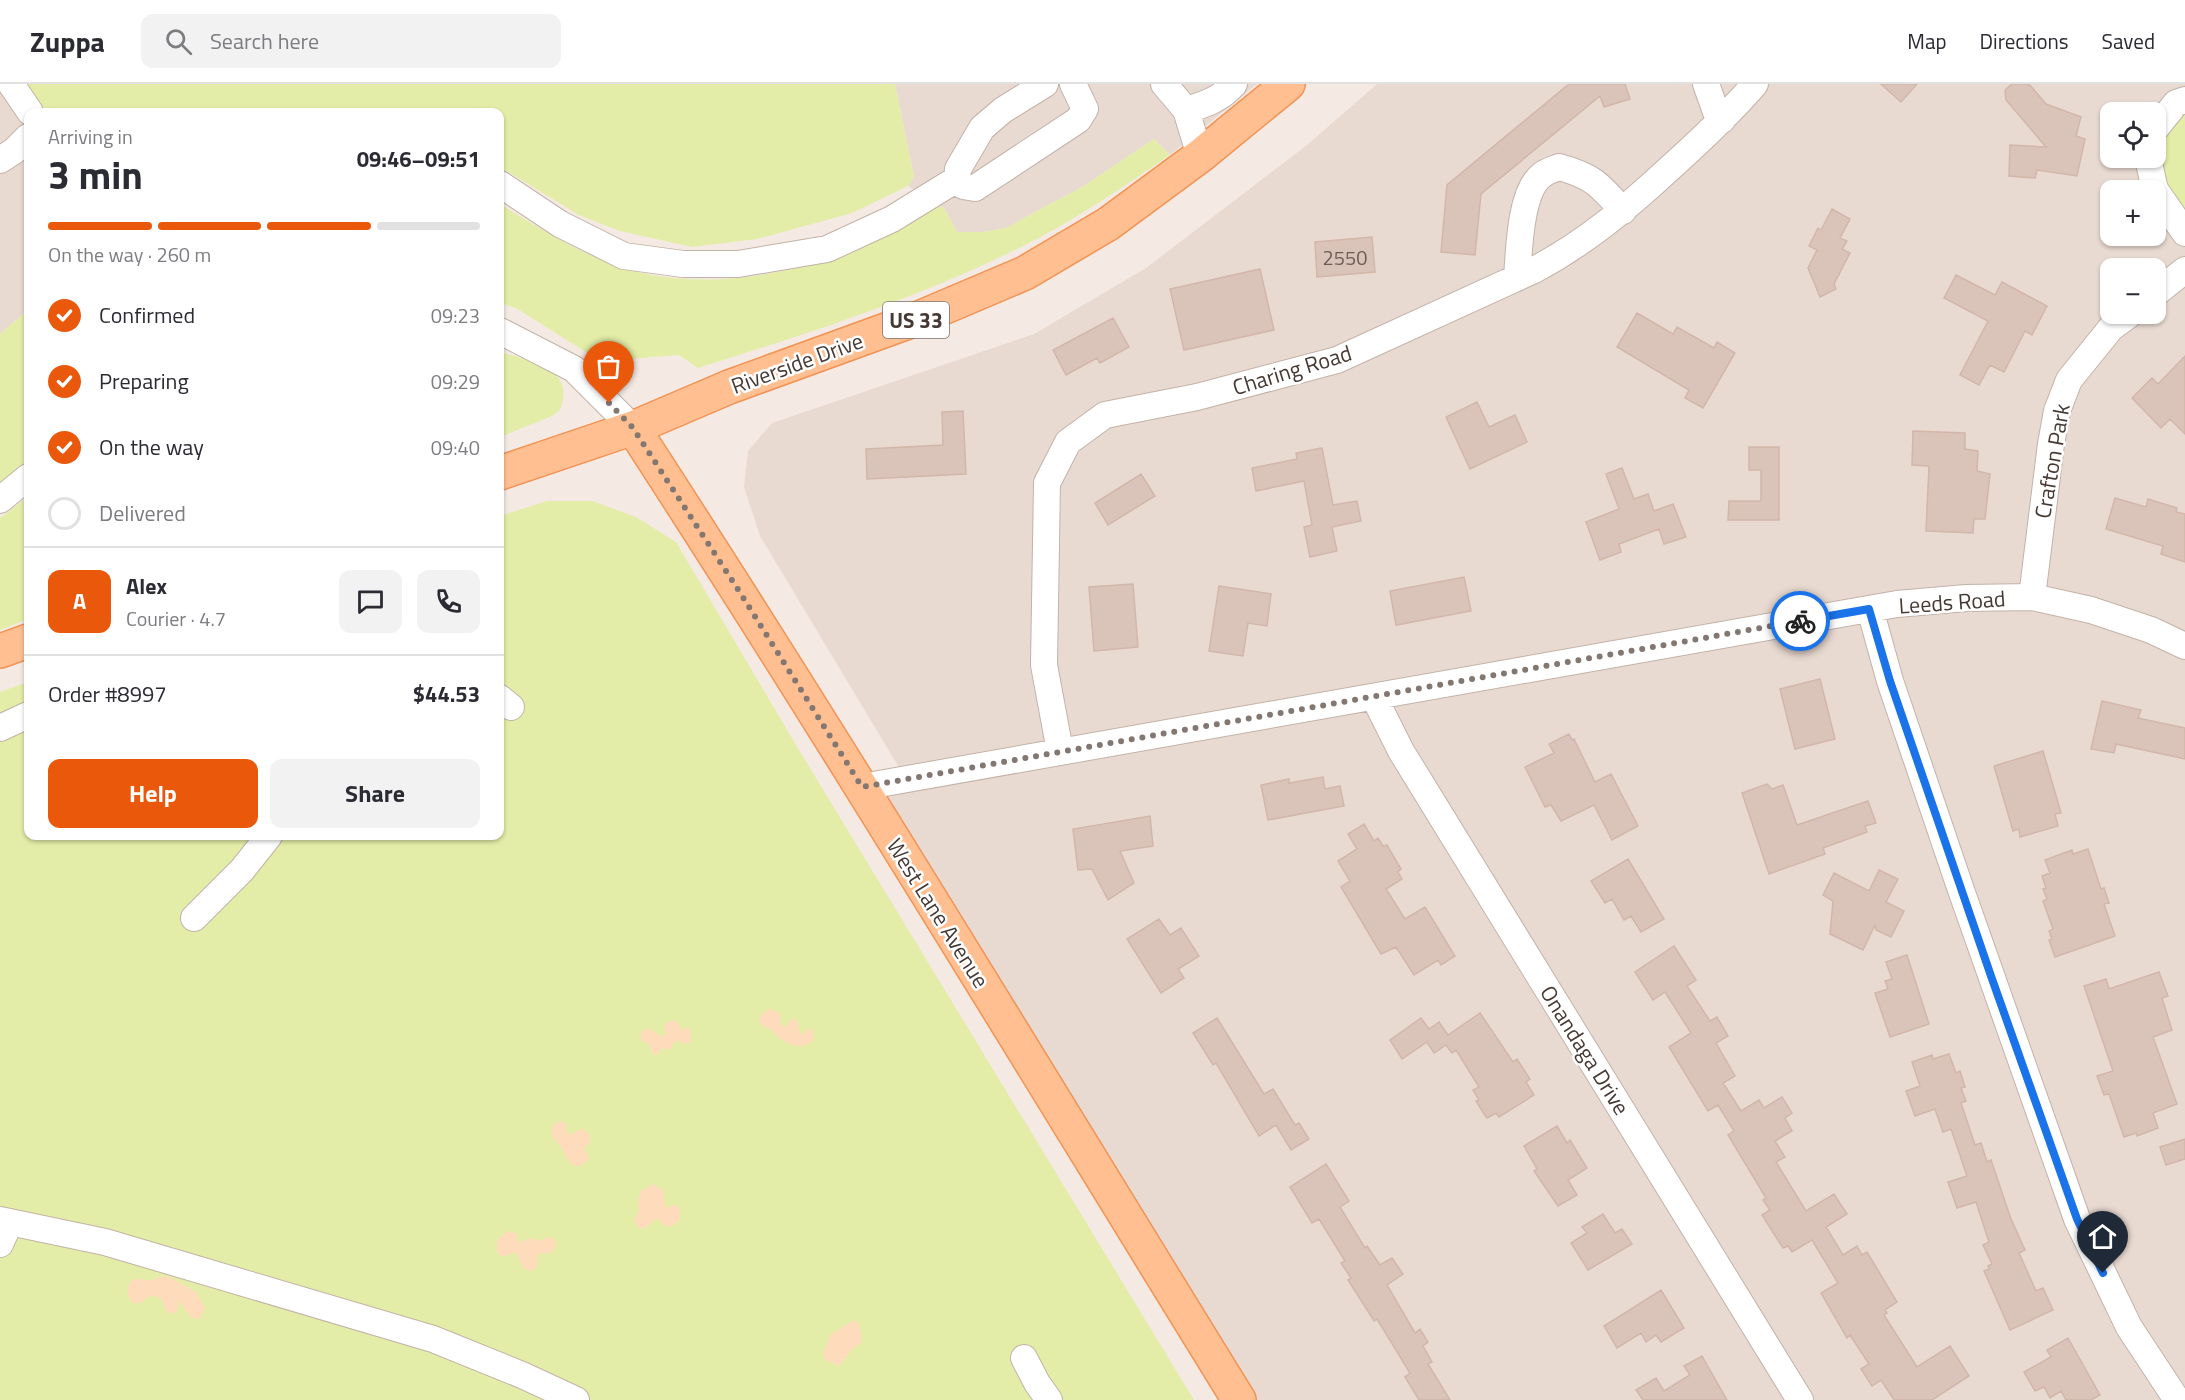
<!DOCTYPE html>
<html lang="en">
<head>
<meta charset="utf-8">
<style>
	:root { --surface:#fff; --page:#f2f2f3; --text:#2b2b33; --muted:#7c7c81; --line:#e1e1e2; --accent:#ea580c }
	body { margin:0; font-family:"Titillium Web",sans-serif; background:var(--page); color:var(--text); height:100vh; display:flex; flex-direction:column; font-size:22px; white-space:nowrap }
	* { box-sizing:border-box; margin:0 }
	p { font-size:20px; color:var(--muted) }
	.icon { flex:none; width:33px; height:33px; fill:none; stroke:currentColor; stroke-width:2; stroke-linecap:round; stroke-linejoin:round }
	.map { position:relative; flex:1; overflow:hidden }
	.side { position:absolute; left:24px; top:24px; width:480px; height:732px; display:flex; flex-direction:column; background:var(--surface); border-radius:12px; box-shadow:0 2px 4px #0004 }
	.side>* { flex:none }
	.fabs { position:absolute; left:2100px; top:18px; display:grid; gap:12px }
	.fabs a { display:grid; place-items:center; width:66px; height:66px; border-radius:12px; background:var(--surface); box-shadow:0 2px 4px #0004; font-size:30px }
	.pin { position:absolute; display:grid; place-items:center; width:51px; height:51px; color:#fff; margin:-62px -26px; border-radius:50% 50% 50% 0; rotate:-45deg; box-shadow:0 0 6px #0007 }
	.pin .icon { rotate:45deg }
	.courier { position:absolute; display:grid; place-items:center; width:60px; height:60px; margin:-30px; border:4px solid #1a73e8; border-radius:50%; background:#fff; color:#222; box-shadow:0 2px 8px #0007 }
	.head em { font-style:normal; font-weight:700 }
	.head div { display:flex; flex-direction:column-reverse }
	.head { display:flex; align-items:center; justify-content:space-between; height:102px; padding:0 24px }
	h1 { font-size:39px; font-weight:700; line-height:45px }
	.bar { display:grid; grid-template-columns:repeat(4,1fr); gap:9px 6px; align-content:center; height:72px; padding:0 24px }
	.bar i { height:8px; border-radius:4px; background:var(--line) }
	.bar .active { background:var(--accent) }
	.bar p { grid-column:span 4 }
	.line { display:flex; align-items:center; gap:15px; padding:0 24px; border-top:2px solid var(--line) }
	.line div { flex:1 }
	.round { display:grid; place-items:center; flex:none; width:63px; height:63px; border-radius:12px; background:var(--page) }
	ol { padding:0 24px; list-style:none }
	li { display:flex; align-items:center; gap:18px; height:66px }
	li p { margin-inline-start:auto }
	li .icon { padding:6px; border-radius:50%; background:var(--accent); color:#fff; stroke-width:4 }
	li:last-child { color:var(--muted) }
	li i { width:33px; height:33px; border:3px solid var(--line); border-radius:50% }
	.button { display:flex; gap:12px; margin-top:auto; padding:12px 24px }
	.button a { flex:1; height:69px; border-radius:12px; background:var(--accent); color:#fff; font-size:24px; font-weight:700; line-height:69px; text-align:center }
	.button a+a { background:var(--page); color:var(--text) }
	header { display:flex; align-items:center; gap:36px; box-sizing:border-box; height:84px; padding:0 30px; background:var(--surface); border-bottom:2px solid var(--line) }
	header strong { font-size:28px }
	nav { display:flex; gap:33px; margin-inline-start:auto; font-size:21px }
	.search { width:420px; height:54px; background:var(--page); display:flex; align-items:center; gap:15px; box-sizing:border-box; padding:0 21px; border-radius:12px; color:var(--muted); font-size:22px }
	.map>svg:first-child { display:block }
</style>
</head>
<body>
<header>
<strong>Zuppa</strong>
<div class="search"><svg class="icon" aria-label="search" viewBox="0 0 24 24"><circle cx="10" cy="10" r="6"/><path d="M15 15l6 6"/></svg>Search here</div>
<nav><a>Map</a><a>Directions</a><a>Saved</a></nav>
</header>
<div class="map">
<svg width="2185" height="1316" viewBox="0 0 2185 1316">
	<rect width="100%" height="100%" fill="#f4eae3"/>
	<path fill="#e9dad1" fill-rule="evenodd" d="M0 0H26L47 28H28V226L0 250Z
		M895 0H1257L1170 71 1154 55 1084 102 1006 144 983 148H957L944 124 934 120 908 102 914 93Z
		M1377 0H2185V1316H1239L862 703 906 695 760 452 744 403 748 367 772 339 1034 250 1146 184 1307 61ZM2110 28H2156V74H2110ZM2110 106H2156V152H2110ZM2110 184H2156V230H2110Z"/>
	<path fill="#e3eda7" d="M26 0H895L914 93 908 102 852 129 757 155 692 163 620 147 579 131 500 83V28H47Z
		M2185 28V127C2170 105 2148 76 2166 49 2171 42 2179 35 2185 28Z
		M1154 55 1170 71C1124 102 1077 135 1027 160 922 213 810 249 698 284L679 271 616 276 589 270 516 224 500 219V120C545 148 599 182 652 191 720 203 800 190 861 160 886 148 910 133 934 120L944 124 957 148H983L1006 144 1084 102Z
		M28 226V376L0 400V250Z
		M500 268C529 277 577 283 560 326L552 332 500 353Z
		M28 413V535L0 546V434Z
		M547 417H592L636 433 676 458 799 666 1194 1316H0V608L28 598V752H500V432Z"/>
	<path fill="#fedbba" d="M769 925 780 929V938L784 943 788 941 790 936 794 934C801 938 797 945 802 950H804L807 944 813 946 814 955C802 969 780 959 772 946L764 943 759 937 761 930Z
		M674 936 679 940 680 946 687 943 690 945 691 958 685 960 676 956 670 966 663 964 657 971 653 970 649 960 641 956V948L648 944 662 953 666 949 664 944 666 939Z
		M561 1037 567 1040 566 1046 569 1050 583 1045 590 1051V1059L584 1064 589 1074C573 1094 568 1073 560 1062 557 1058 554 1055 551 1050L553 1041Z
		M653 1100 663 1106 666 1124 674 1121 680 1124V1136L671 1143 663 1141 657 1134 646 1144H639L634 1137 639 1125 638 1116 641 1107Z
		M508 1147 518 1150 517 1156 521 1158 531 1154 540 1157 548 1153 552 1154 556 1158 555 1164 551 1169 538 1170 537 1182 534 1186 528 1187 523 1183 516 1168 502 1173 497 1168V1156Z
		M165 1192 170 1193 196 1208 205 1224 200 1235 192 1234 178 1216V1226L173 1230 167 1228 161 1215 155 1212 148 1213 141 1219H133C127 1213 124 1198 136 1195 141 1194 146 1197 151 1196 156 1195 160 1193 165 1192Z
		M852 1237H856L859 1240 862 1258 851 1267 839 1282 824 1275 823 1270 830 1251Z"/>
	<path fill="#dac4ba" stroke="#d2b6aa" stroke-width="1.5" d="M1569 0H1625L1630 15 1604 23 1600 12 1481 110 1475 171 1441 168 1447 101Z
		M1881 0H1917L1901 18Z
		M2012 0H2029L2046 20 2081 33 2076 52 2085 55 2077 92 2037 86 2035 94 2009 92 2010 61 2046 63 2006 16 2005 6Z
		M1832 125 1850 135 1840 154 1847 157 1842 165 1850 169 1834 200 1836 205 1820 213 1808 184 1817 166 1809 162 1818 144 1821 146Z
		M1372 153 1375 188 1317 193 1315 158Z
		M1260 185 1274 246 1184 266 1170 205Z
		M1956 191 1995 211 2002 198 2047 222 2032 251 2025 247 2004 288 1990 281 1979 301 1960 291 1988 237 1944 214Z
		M1637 229 1673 250 1677 243 1714 264 1717 258 1735 269 1703 324 1685 314 1689 306 1617 263Z
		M1113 234 1129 263 1100 279 1097 274 1066 291 1053 266Z
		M2185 272V350L2170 335 2161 344 2132 314 2152 294 2158 300Z
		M1477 318 1489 343 1515 331 1527 358 1470 385 1446 333Z
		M963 327 966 390 867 395 866 365 943 361 942 328Z
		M1913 347 1965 349V365L1978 367 1977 387 1990 390 1985 435H1974L1973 449 1926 447 1929 382 1912 381Z
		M1749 363H1779V436H1728L1729 417H1761V386H1749Z
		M1322 364 1333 421 1357 417 1361 437 1332 443 1337 467 1310 473 1304 443 1312 441 1304 397 1256 407 1252 384 1297 375 1296 369Z
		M1622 384 1634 415 1648 410 1654 427 1673 420 1686 453 1664 460 1659 445 1619 460 1621 468 1600 476 1586 438 1619 425 1606 390Z
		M1141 390 1155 412 1108 441 1095 419Z
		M2115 414 2146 423 2148 415 2177 424 2176 428 2185 430V478L2161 470 2163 462 2106 445Z
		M1464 493 1471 527 1396 541 1390 507Z
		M1133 500 1138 563 1094 567 1089 503Z
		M1219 502 1271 510 1267 542 1248 539 1243 572 1209 567Z
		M1820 595 1835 655 1795 665 1780 605Z
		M2102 617 2141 626 2138 634 2185 644V675L2116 660 2114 669 2091 665Z
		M1569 650 1572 656 1574 655 1595 698 1611 690 1638 742 1612 756 1594 721 1561 737 1551 721 1545 723 1525 683 1554 669 1549 660Z
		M2043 667 2061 729 2055 730 2058 742 2020 753 2019 745 2013 747 1994 682Z
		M1323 693 1325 705 1340 702 1344 722 1268 736 1261 701 1289 695V699Z
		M1767 700 1772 705 1783 701 1797 741 1868 717 1876 739 1865 742 1867 748 1823 764 1825 770 1769 790 1742 709Z
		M1150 732 1153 762 1120 767 1134 799 1108 816 1092 785 1078 786 1073 745Z
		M1364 740 1374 757 1378 754 1383 762 1387 761 1401 785 1398 788 1402 795 1386 805 1405 835 1425 823 1455 872 1441 881 1438 876 1414 891 1396 863 1381 870 1341 803 1350 797 1338 777 1357 765 1348 750Z
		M2088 765 2101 805 2104 804 2109 819 2104 820 2115 852 2055 873 2049 856 2052 855 2049 847 2053 845 2043 817 2047 815 2043 805 2046 804 2042 792 2050 789 2045 776 2072 766 2073 770Z
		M1628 775 1664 835 1641 848 1631 832 1624 836 1612 815 1605 819 1591 797Z
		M1879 786 1898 795 1886 818 1904 827 1891 853 1876 846 1875 841 1863 866 1830 850 1833 817 1823 811 1834 789 1869 807Z
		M1159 835 1170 851 1181 844 1199 872 1178 885 1184 894 1161 909 1127 855Z
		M1674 862 1696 896 1687 902 1710 937 1717 933 1728 952 1716 959 1735 992 1723 999 1741 1027 1759 1016 1764 1024 1782 1013 1792 1029 1785 1034 1792 1047 1775 1057 1785 1073 1776 1078 1806 1127 1834 1110 1847 1130 1826 1143 1843 1171 1857 1162 1862 1171 1867 1168 1897 1218 1885 1226 1887 1229 1884 1231 1917 1283 1950 1262 1969 1292 1932 1316H1894L1881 1296 1872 1302 1861 1285 1869 1280 1850 1251 1847 1254 1821 1209 1838 1199 1812 1156 1792 1168 1788 1162 1783 1164 1762 1131 1770 1126 1763 1116 1766 1114 1728 1051 1734 1047 1718 1021 1708 1027 1669 963 1691 949 1665 908 1653 916 1635 888Z
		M1907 871 1929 940 1890 953 1875 909 1888 905 1885 897 1892 895 1886 878Z
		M2159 888 2168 912 2162 914 2172 946 2153 953 2177 1020 2153 1029 2158 1044 2137 1052 2136 1049 2124 1053 2109 1010 2104 1011 2097 992 2113 987 2084 902 2106 895 2109 905Z
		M1480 929 1513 978 1517 975 1530 995 1526 998 1534 1011 1499 1033 1496 1029 1487 1034 1484 1030 1476 1017 1479 1016 1473 1006 1479 1003 1456 966 1452 969 1446 961 1434 969 1427 958 1402 975 1390 956 1421 934 1429 945 1439 938 1448 951Z
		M1217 934 1264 1010 1273 1005 1295 1041 1299 1039 1309 1055 1291 1066 1276 1041 1259 1052 1216 979 1213 981 1193 949Z
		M1949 970 1956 989 1960 987 1965 1003 1961 1004 1966 1017 1961 1019 1975 1061 1981 1059 1987 1078 1991 1076 2011 1135 2025 1166 2019 1169 2036 1207 2043 1204 2053 1226 2010 1246 1984 1187 1989 1185 1988 1182 1992 1180 1983 1161 1989 1158 1976 1118 1957 1124 1948 1098 1967 1092 1951 1045 1943 1048 1935 1025 1915 1032 1906 1007 1920 1002 1912 978 1932 971 1933 975Z
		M1557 1042 1567 1059 1570 1056 1587 1084 1568 1096 1577 1111 1558 1122 1534 1087 1537 1085 1524 1062Z
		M2185 1055V1075L2166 1081 2160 1063Z
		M1326 1080 1349 1117 1340 1123 1365 1164 1367 1162 1380 1181 1392 1174 1403 1190 1387 1201 1415 1249 1420 1245 1428 1258 1423 1262 1432 1278 1428 1280 1450 1316H1419L1405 1293 1410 1289 1377 1235 1374 1237 1348 1196 1351 1194 1341 1179 1345 1177 1319 1135 1312 1139 1290 1103Z
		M1603 1130 1615 1149 1622 1145 1632 1160 1588 1186 1571 1159 1587 1149 1582 1143Z
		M1661 1206 1684 1244 1661 1258 1656 1251 1646 1258 1641 1249 1617 1264 1604 1242Z
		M2068 1254 2100 1311 2091 1316H2066L2061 1307 2050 1314 2044 1303 2035 1307 2024 1288 2051 1273 2047 1266Z
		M1702 1272 1727 1316H1643L1636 1306 1656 1294 1664 1307 1690 1291 1684 1282Z"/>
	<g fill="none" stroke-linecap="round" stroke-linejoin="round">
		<g stroke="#c3b2a8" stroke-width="28">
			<path id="minor" d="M11 0 30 28
				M1164 0 1186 26 1200 72
				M1706 0 1716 28 1722 36
				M1186 26C1204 21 1221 15 1234 0
				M2156 44 2176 19 2185 16
				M2148 74 2155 106
				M0 76 14 67 28 53
				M957 95 963 102 975 104 1078 36 1085 25 1073 0
				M957 95 958 85 982 44 1003 26 1045 0
				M500 100 560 140 624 172 683 180H738L827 165 892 135 957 95
				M2156 107 2185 149
				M1517 194C1519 167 1520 107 1542 91 1547 87 1554 85 1559 83 1593 92 1600 101 1623 127
				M2156 209 2185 186
				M500 247 574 285 633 344
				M0 416 28 393
				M2032 513 2051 360 2057 327 2069 296 2111 244 2130 230
				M1870 525 1890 597 1960 803 2077 1135 2129 1243 2177 1316
				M1374 613 1401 667 1800 1316
				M500 614 511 623
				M0 644 28 631
				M1060 667 1044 581 1047 399 1068 358 1105 331 1197 313 1337 276 1534 186C1585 159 1628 123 1670 84 1700 57 1729 30 1755 0
				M862 703 1897 520 1966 514 2032 513 2091 526 2151 546 2185 562
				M194 834 242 786 269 752
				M0 1136 105 1158 433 1255 522 1291 576 1316
				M0 1160 10 1138
				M1024 1274 1037 1299 1049 1316"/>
		</g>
		<g stroke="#f29354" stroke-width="36">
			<path id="major" d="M633 344C841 664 1038 991 1239 1316
				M500 389 633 344 729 303 919 234 1025 189 1108 140 1200 72 1288 0
				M0 567 28 557"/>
		</g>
		<use href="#minor" stroke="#fff" stroke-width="26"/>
		<use href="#major" stroke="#ffbf91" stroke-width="33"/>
	</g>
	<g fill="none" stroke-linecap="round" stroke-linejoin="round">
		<path stroke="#837771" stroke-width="6" stroke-dasharray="0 10.8" d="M609 319 633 344 739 507 862 703 1800 537"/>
		<path stroke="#1a73e8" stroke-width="8" d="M1800 537 1869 525 1890 597 1991 892 2077 1135 2103 1189"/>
	</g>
	<g text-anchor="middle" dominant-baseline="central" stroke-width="5" stroke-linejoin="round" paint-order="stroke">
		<g font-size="20" fill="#6b5c55">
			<text x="1345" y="173">2550</text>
		</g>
		<rect fill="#fff" stroke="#7e7470" stroke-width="1.5" x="883" y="218" width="66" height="36" rx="4.5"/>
		<g font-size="21" font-weight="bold" fill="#463933">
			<text x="916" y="236">US 33</text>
		</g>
		<g font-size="22" fill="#463933" stroke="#fff">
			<text transform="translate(797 279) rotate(-20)">Riverside Drive</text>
			<text transform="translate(1292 286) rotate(-17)">Charing Road</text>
			<text transform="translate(2052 377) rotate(-80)">Crafton Park</text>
			<text transform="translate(1952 518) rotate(-4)">Leeds Road</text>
			<text transform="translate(938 829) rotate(58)">West Lane Avenue</text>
			<text transform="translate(1585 966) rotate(58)">Onandaga Drive</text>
		</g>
	</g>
</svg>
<div class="fabs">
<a><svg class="icon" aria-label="locate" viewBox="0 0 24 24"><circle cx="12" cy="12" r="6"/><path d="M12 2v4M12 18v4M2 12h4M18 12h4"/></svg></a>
<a>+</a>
<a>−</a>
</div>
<div class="pin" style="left:609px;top:319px;background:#ea580c"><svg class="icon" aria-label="bag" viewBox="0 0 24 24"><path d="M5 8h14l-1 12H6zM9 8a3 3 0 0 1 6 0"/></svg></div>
<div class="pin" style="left:2103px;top:1189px;background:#1f2937"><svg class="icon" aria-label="home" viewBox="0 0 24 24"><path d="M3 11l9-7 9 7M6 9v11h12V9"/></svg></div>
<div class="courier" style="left:1800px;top:537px"><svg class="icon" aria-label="bike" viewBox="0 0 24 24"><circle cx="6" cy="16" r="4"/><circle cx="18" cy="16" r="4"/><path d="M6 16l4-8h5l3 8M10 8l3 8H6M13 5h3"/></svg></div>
<section class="side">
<div class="head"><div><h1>3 min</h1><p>Arriving in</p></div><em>09:46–09:51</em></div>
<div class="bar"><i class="active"></i><i class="active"></i><i class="active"></i><i></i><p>On the way · 260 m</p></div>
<ol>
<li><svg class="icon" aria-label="check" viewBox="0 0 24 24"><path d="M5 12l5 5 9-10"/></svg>Confirmed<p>09:23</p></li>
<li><svg class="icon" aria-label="check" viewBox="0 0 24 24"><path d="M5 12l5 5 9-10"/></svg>Preparing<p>09:29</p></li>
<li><svg class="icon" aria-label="check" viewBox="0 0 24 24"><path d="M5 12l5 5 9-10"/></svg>On the way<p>09:40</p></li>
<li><i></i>Delivered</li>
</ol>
<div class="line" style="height:108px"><b class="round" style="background:var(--accent);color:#fff">A</b><div><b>Alex</b><p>Courier · 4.7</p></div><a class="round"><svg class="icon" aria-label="chat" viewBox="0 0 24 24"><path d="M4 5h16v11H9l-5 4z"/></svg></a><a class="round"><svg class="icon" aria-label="phone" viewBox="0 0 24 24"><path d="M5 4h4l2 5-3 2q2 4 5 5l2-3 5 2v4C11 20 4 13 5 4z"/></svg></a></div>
<div class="line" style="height:78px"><div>Order #8997</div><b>$44.53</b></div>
<div class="button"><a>Help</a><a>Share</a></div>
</section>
</div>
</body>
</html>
